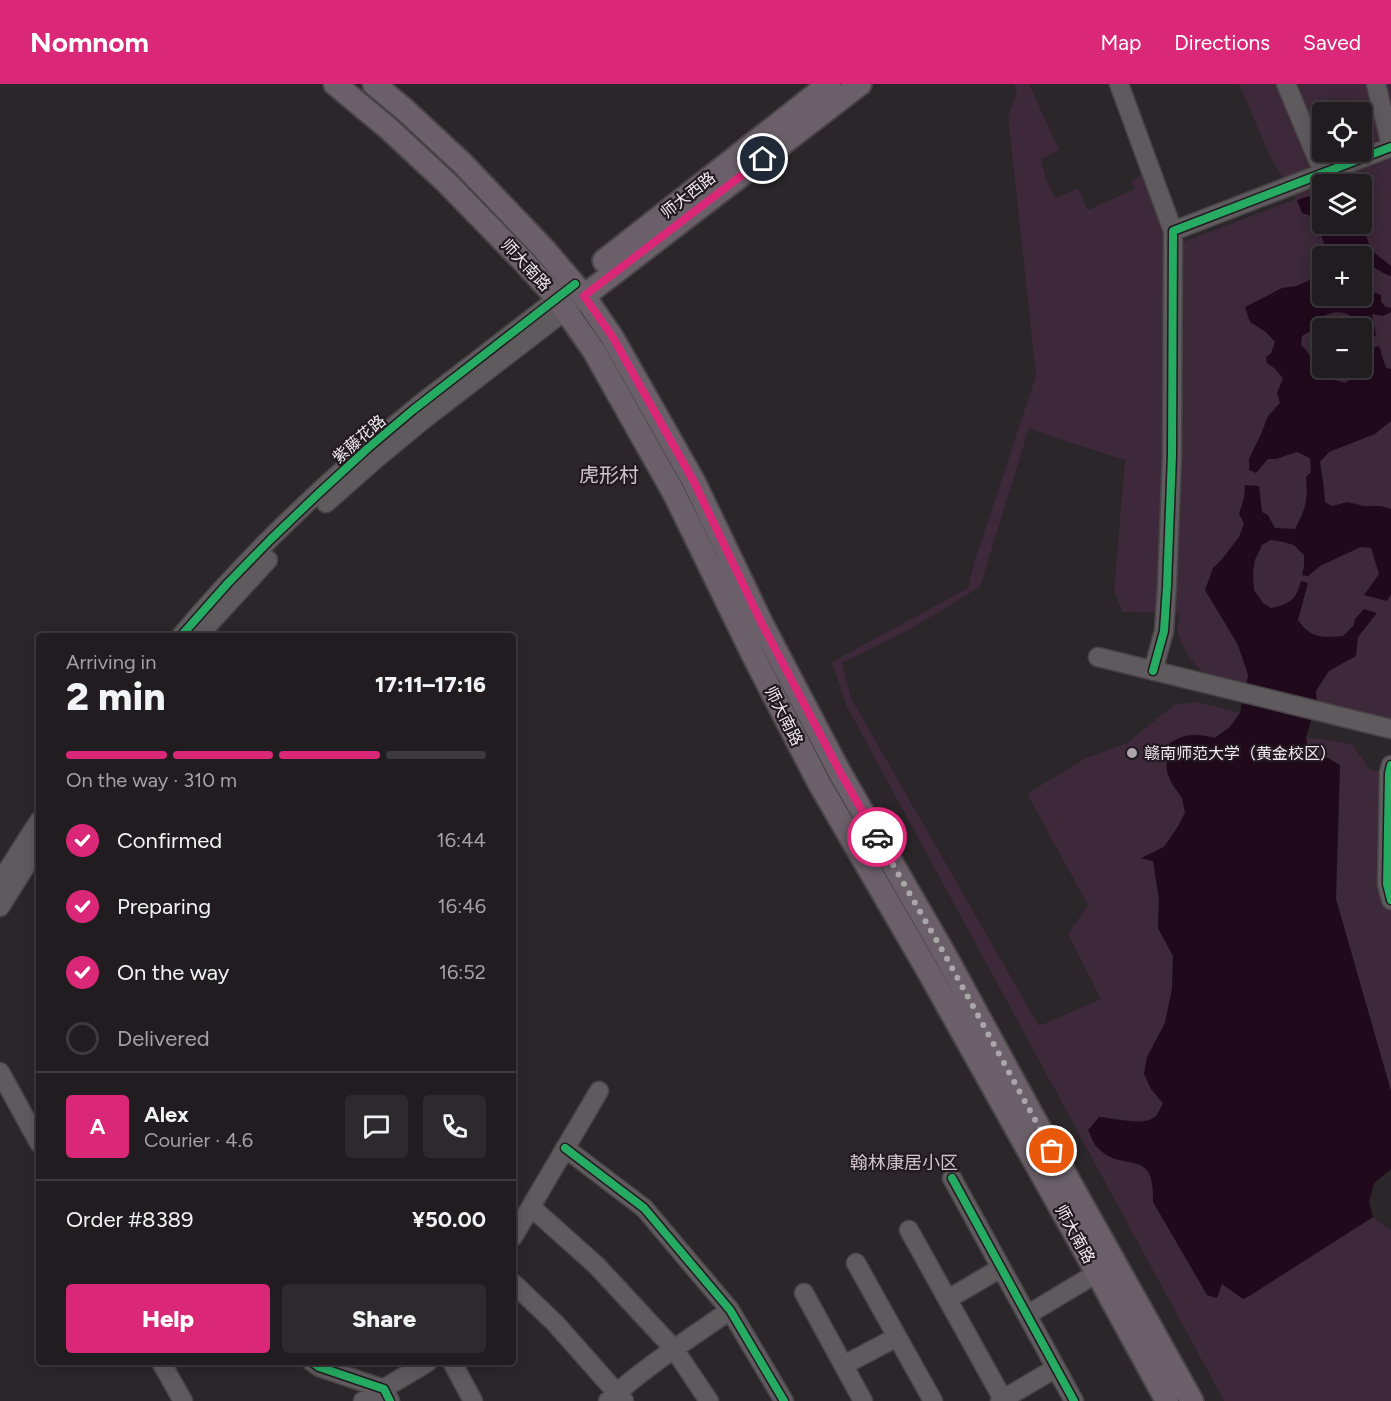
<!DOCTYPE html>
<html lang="en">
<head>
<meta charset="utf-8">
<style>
	:root { --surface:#201c1f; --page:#2d292c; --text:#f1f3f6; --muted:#a2a1a4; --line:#3d3a3d; --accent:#db2777 }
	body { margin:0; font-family:Figtree,"Noto Sans SC",sans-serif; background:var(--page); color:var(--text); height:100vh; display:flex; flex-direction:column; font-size:22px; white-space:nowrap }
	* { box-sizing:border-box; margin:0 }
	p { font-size:20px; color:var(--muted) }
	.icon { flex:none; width:33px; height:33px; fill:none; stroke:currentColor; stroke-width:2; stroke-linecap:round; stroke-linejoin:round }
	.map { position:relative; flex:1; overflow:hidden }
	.sheet { position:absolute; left:36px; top:549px; width:480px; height:732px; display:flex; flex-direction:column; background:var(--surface); border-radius:6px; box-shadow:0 3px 15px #0003,0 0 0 2px var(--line) }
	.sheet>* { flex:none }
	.fabs { position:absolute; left:1312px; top:18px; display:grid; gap:12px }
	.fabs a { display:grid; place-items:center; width:60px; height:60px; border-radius:6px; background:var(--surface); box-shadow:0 3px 15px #0003,0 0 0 2px var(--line); font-size:30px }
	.pin { position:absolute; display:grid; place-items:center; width:51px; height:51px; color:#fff; margin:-26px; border:3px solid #fff; border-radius:50%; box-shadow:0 2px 6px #0007 }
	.courier { position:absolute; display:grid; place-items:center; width:60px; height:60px; margin:-30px; border:4px solid #db2777; border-radius:50%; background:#fff; color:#222; box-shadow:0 2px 8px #0007 }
	.headline em { font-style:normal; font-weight:800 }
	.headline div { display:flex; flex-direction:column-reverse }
	.headline { display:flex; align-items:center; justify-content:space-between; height:102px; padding:0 30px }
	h1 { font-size:39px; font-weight:800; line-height:45px }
	.bar { display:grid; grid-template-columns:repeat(4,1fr); gap:9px 6px; align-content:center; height:72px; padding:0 30px }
	.bar i { height:8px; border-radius:4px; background:var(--line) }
	.bar .on { background:var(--accent) }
	.bar p { grid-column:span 4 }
	.line { display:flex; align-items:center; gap:15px; padding:0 30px; border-top:2px solid var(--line) }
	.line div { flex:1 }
	.round { display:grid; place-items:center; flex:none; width:63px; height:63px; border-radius:6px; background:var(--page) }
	ol { padding:0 30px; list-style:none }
	li { display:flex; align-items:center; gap:18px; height:66px }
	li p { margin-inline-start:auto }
	li .icon { padding:6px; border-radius:50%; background:var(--accent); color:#fff; stroke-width:4 }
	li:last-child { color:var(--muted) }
	li i { width:33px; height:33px; border:3px solid var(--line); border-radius:50% }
	.cta { display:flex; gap:12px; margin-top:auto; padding:12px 30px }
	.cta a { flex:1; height:69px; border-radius:6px; background:var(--accent); color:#fff; font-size:24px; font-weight:800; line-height:69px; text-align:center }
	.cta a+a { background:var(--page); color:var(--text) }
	header { display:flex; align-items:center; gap:36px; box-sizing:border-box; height:84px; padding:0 30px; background:var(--accent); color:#fff }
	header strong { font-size:28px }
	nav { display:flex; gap:33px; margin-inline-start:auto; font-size:21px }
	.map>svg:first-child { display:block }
</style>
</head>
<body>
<header>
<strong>Nomnom</strong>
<nav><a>Map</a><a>Directions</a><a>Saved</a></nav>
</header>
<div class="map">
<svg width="1391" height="1317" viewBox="0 0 1391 1317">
	<rect width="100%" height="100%" fill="#2a2629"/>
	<path fill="#3d2939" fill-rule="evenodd" d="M1014 0H1029L1059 66 1041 75 1046 94 1055 114 1078 104 1088 126 1134 105 1131 97 1151 87 1178 160 1296 115 1270 73 1239 0H1391V645L1214 601 1188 572 1177 548 1180 529 1122 528 1114 506 1125 376 1058 355 1029 344 980 503 909 546 842 579 851 614 1039 942 1101 915 1068 850 1088 821 1027 710 1084 675 1127 659 1174 621 1198 618 1240 629 1230 643 1214 654 1197 650 1171 698 1182 714 1185 728 1179 741 1164 763 1142 774 1153 777 1159 815 1158 844 1173 871 1172 905 1165 939 1147 973 1151 1005 1163 1019 1155 1033 1141 1039 1114 1034 1113 1074C1145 1081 1155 1082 1153 1118L1222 1200 1243 1215 1373 1133 1389 1145H1391V1317H1224L846 621 832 578 968 504 974 479 1036 292 1008 32 1017 8ZM1323 28H1362V68H1323ZM1323 100H1362V140H1323ZM1323 172H1362V212H1323ZM1323 244H1362V284H1323Z
		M1306 653 1352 660 1370 686 1389 689 1391 681V1007L1336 815 1340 682 1328 674 1308 671Z"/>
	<path fill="#21091c" d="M1323 108V140H1362L1371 166 1391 182V192C1381 189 1372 181 1362 178V172H1323V212H1352L1356 216 1366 213 1373 208 1381 211V218L1386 223 1391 224V228L1383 232 1372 230 1376 251 1368 257C1358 233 1344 219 1318 235L1322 248 1317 249 1314 245 1302 252 1301 261C1313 272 1317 287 1331 295 1335 297 1341 297 1345 299L1364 287 1373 272 1370 265 1379 262 1386 284 1391 285V337L1375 350 1329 368 1320 378 1324 404 1325 418 1332 422 1347 418 1364 422H1381L1391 425V510L1387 517 1364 511 1379 490 1371 464 1361 463 1320 482 1308 492 1302 491 1304 482V471L1294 461 1283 458 1271 456 1262 461 1255 476 1253 488 1254 506 1263 519 1271 524C1290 520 1296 516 1301 497L1308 499 1298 536C1310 554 1322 554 1343 552L1354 541 1355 535 1364 525 1377 529 1358 553 1356 572 1329 587 1316 607 1317 617 1306 653 1309 671 1328 674 1340 681 1336 815 1391 1007V1085L1374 1099 1369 1118 1373 1133 1251 1211 1243 1215 1222 1200 1217 1214 1207 1211 1153 1118C1155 1062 1125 1089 1100 1066 1094 1062 1091 1052 1088 1046L1099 1033C1113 1034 1146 1043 1156 1032 1159 1029 1161 1023 1163 1019L1151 1005 1144 990 1147 973 1165 939 1172 905 1173 872 1158 844 1159 815 1153 777 1141 774 1164 763 1179 741 1185 728 1182 714 1171 698 1167 688 1166 662C1183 649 1194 649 1215 654L1230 643 1240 629 1248 591 1238 561 1205 506 1213 484 1223 474 1239 453 1244 439 1239 430 1244 414 1245 401 1259 402 1262 428 1268 431 1275 444 1295 445C1306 424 1308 417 1306 393L1311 388 1310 374 1297 368 1276 375H1268L1256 389 1249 386V375L1261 350 1268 332 1280 319 1277 309 1283 294 1274 284 1267 279 1266 273 1271 269 1275 258 1266 248 1250 238 1245 223 1282 204 1296 202 1322 191 1319 173 1324 160 1315 133 1302 129 1297 116Z"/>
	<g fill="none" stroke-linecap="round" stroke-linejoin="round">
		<g stroke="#474346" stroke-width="21">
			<path id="minor" d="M1119 0 1173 147
				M1286 0 1323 88
				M1376 0 1391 62
				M326 419 377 374 423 336 584 212
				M181 552C249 470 330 394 412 327 430 312 448 299 466 285 500 259 533 233 567 207
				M198 552 268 476
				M1098 573 1391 645
				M1153 587 1164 547 1167 502 1172 371 1173 147 1391 63
				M1391 681 1389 689 1387 800 1391 816
				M0 798 39 737
				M0 823 39 761
				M0 988 39 1059
				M565 1064 644 1124 730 1226 784 1317
				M952 1094 1074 1317
				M531 1123 596 1181 674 1265 709 1317
				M909 1146 1004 1317
				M513 1153 599 1007
				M856 1179 933 1317
				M513 1199 555 1239 624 1317
				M804 1209 863 1317
				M948 1215 1001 1184
				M1027 1231 1097 1189
				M161 1278 183 1317
				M312 1278 319 1283 384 1305 390 1317
				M452 1278 473 1317
				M844 1281 897 1253
				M363 1317 428 1278
				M608 1317C644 1283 690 1255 730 1226
				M1000 1317 1056 1284"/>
		</g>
		<g stroke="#474346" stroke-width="26">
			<path id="major" d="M335 0 388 44 446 98 525 179 557 214 594 267 675 411 754 573 819 699 927 885 1097 1189 1167 1317
				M374 0 405 26 462 79 544 165 584 212 612 253 694 398 762 540 840 689 945 871 1031 1029 1192 1317
				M604 177 829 0
				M584 212 860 0"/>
		</g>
		<use href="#minor" stroke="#5e5a5d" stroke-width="18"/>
		<use href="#major" stroke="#6b6069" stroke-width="22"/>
		<g stroke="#221a20" stroke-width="11">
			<path id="cycleway" d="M181 552 228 499 270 456 318 410 368 364 413 326 575 200
				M1153 587 1164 547 1167 502 1172 371 1173 147 1391 63
				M1391 681 1389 689 1387 800 1391 816
				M565 1064 644 1124 730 1226 784 1317
				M952 1094 1074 1317
				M312 1278 319 1283 384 1305 390 1317"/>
		</g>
		<use href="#cycleway" stroke="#26ab63" stroke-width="8"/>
	</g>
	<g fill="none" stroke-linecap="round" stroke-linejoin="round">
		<path stroke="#aba6aa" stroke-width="6" stroke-dasharray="0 10.8" d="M877 753 945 871 1052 1067"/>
		<path stroke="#db2777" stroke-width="8" d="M763 75 584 212 612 252 694 398 762 540 840 688 877 753"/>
	</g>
	<circle fill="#aba6aa" stroke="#221a20" stroke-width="2" cx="1132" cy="669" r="6"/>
	<g text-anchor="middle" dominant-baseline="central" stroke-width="4.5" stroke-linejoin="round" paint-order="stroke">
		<g font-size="16" fill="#f0ebef" stroke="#221a20">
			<text transform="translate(688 111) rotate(-38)">师大西路</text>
			<text transform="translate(526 181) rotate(47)">师大南路</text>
			<text transform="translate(359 355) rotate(-41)">紫藤花路</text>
			<text transform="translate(784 632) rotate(63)">师大南路</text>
			<text transform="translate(1075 1150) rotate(61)">师大南路</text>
		</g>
		<g font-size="16" fill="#f0ebef" stroke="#221a20" text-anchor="start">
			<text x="1144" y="669">赣南师范大学（黄金校区）</text>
		</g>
		<g font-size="18" fill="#d0c5cd" stroke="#221a20">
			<text x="904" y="1079">翰林康居小区</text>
		</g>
		<g font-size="20" fill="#d0c5cd" stroke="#221a20">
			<text x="609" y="391">虎形村</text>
		</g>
	</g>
</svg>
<div class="fabs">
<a><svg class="icon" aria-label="locate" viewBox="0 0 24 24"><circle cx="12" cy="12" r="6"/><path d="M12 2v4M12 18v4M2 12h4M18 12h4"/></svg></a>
<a><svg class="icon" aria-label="layers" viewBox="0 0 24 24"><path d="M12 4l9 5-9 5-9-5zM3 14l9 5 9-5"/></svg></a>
<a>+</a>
<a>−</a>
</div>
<div class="pin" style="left:1052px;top:1067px;background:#ea580c"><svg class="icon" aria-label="bag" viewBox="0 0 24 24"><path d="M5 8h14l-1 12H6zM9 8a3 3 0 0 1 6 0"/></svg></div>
<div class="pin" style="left:763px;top:75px;background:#1f2937"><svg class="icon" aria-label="home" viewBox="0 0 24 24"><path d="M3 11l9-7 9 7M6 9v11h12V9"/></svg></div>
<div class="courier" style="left:877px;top:753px"><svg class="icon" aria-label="car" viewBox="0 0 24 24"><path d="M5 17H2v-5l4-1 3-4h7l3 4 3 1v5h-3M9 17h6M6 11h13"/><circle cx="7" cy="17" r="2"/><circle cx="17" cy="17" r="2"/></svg></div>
<section class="sheet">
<div class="headline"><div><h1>2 min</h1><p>Arriving in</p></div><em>17:11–17:16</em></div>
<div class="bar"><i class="on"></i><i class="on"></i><i class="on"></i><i></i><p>On the way · 310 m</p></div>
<ol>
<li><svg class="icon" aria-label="check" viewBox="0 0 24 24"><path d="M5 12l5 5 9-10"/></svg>Confirmed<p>16:44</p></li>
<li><svg class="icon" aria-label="check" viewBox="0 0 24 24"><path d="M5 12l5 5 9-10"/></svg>Preparing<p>16:46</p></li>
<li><svg class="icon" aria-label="check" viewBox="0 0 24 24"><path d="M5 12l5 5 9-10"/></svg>On the way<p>16:52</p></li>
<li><i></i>Delivered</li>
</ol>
<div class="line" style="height:108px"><b class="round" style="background:var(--accent);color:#fff">A</b><div><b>Alex</b><p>Courier · 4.6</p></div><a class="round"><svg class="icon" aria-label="chat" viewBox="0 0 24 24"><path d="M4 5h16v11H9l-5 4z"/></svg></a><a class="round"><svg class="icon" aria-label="phone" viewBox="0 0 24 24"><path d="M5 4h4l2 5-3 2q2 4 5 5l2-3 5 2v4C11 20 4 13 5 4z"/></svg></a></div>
<div class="line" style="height:78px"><div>Order #8389</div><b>¥50.00</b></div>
<div class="cta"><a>Help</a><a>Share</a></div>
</section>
</div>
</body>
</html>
